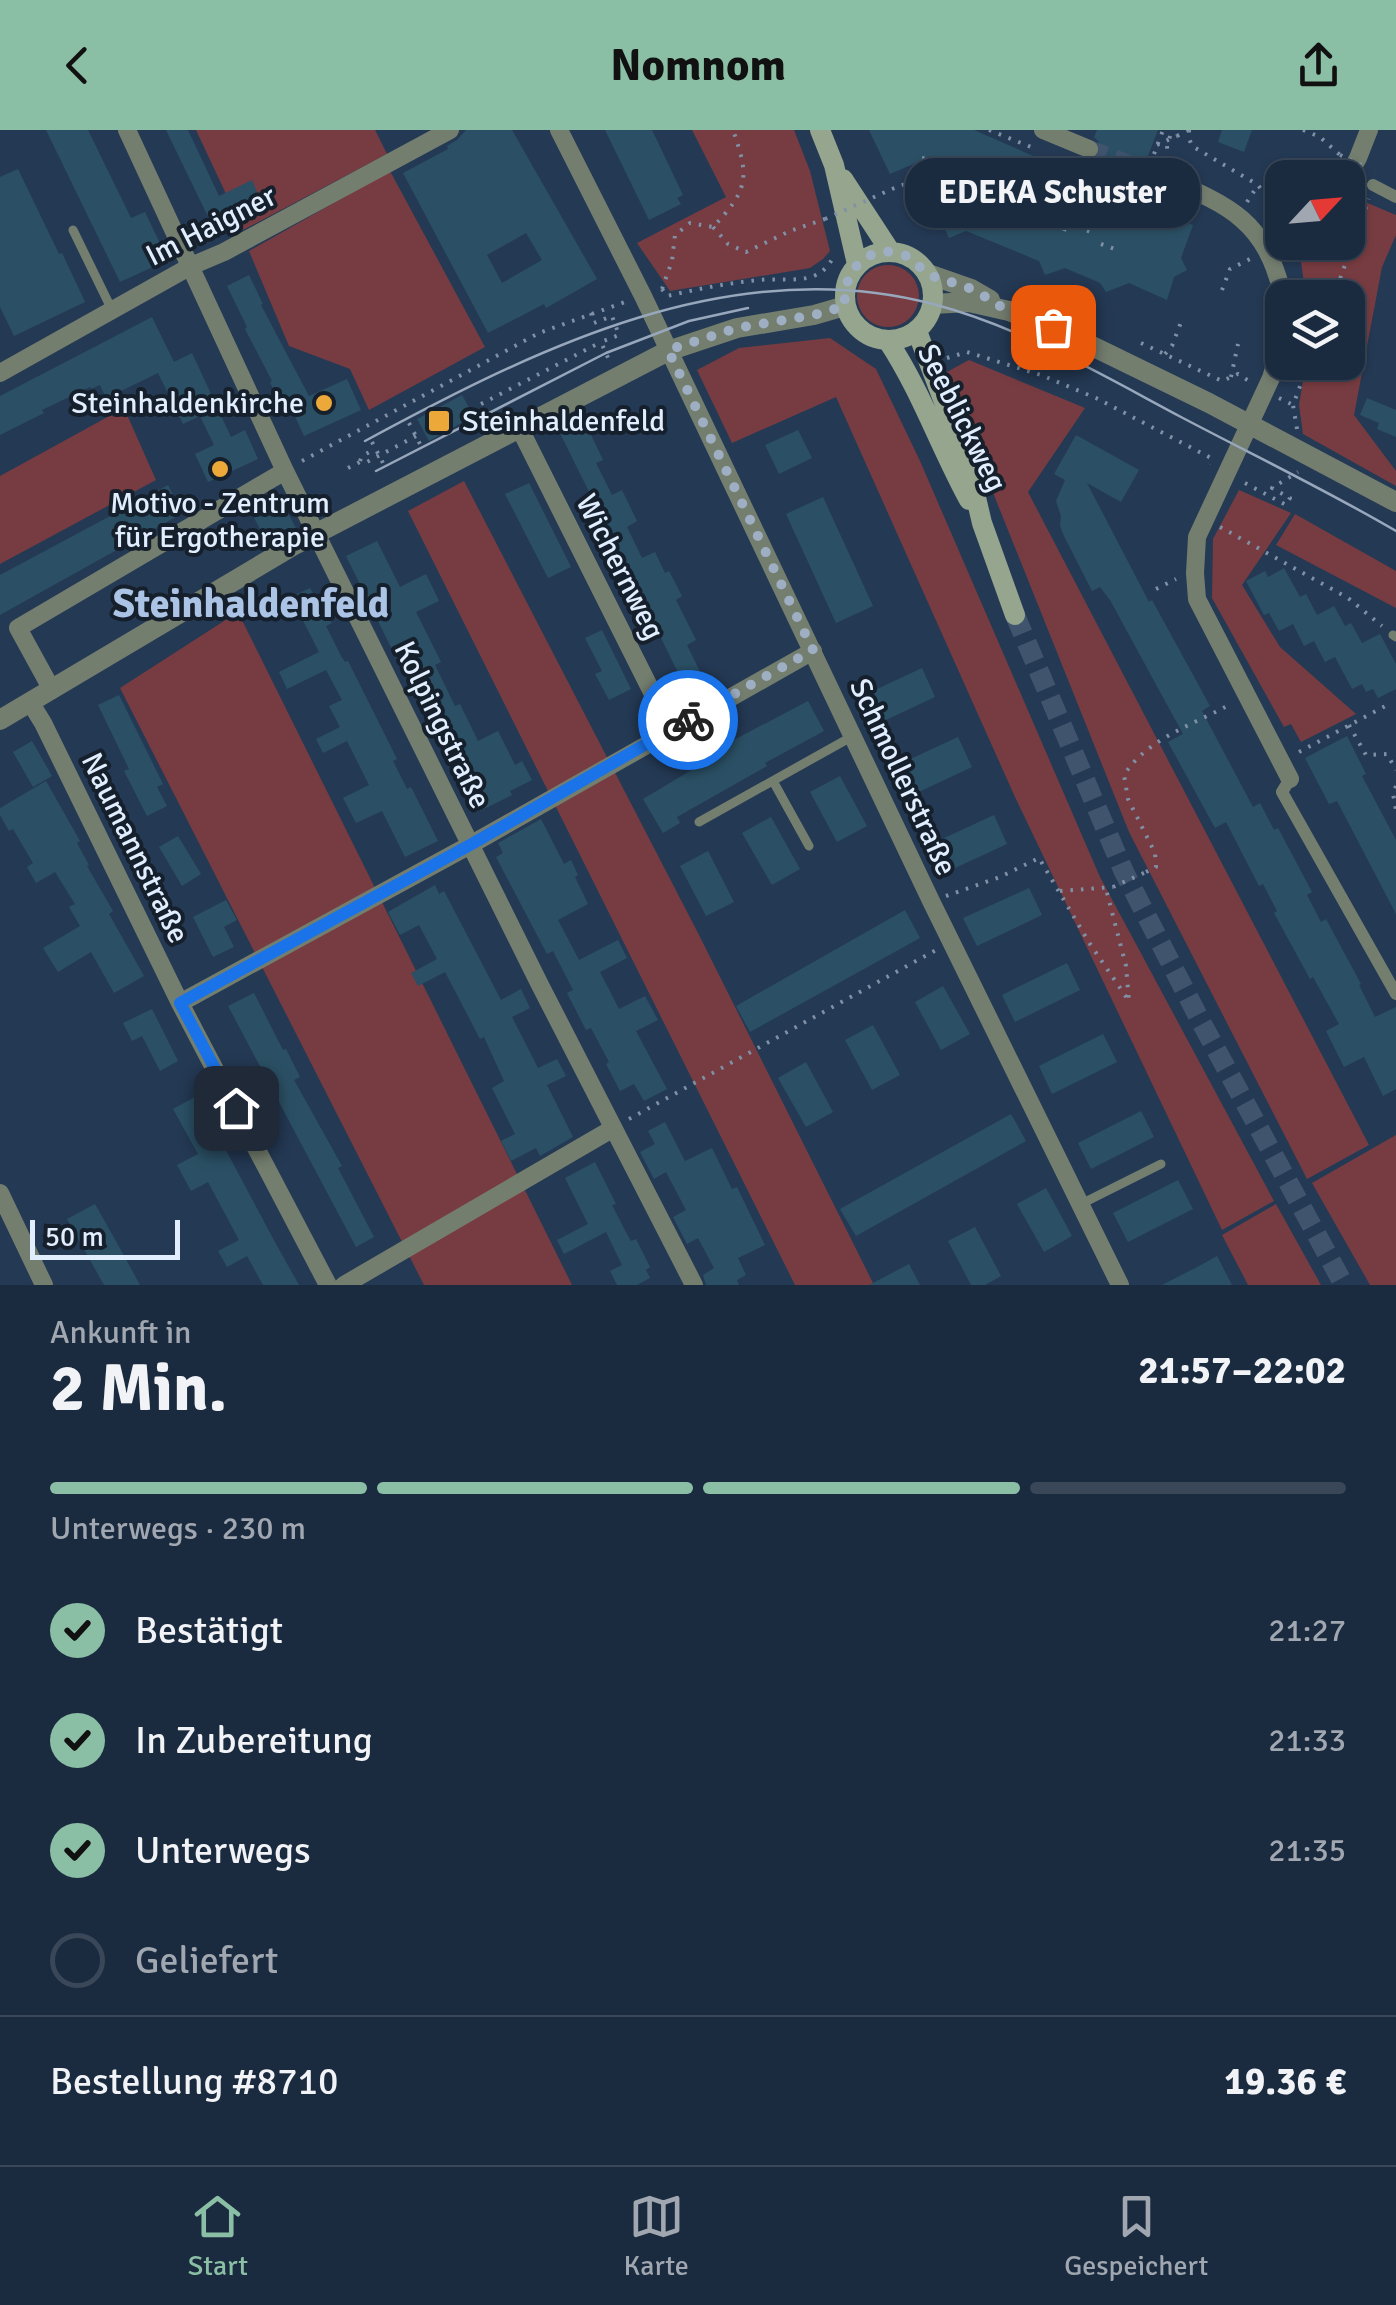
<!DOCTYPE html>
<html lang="de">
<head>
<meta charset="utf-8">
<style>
	:root { --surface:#1b2b3f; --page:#243346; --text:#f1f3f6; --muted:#a0a7b0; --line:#394759; --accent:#8abfa5 }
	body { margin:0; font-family:Signika,sans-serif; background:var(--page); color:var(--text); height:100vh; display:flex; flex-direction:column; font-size:38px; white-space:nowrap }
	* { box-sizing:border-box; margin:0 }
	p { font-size:32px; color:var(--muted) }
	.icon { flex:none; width:55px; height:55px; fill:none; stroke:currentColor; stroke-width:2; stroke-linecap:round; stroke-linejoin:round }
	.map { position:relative; height:1155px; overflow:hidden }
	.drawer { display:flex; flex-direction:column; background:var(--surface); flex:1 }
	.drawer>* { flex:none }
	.needle { width:65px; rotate:64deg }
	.controls { position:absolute; left:1265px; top:30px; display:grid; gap:20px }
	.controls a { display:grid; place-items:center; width:100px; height:100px; border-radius:20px; background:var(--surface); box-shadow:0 2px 8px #0004,0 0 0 2px var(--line); font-size:50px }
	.scale { position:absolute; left:30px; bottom:25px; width:150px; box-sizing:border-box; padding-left:10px; border:5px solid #e1eeff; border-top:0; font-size:28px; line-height:35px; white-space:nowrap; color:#e1eeff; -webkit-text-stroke:8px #16202c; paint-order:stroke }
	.pin { position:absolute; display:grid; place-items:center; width:85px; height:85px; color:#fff; margin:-42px; border-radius:20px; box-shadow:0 5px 15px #0006 }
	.courier { position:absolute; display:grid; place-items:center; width:100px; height:100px; margin:-50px; border:8px solid #1a73e8; border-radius:50%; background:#fff; color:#222; box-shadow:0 2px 12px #0007 }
	.bubble { position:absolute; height:70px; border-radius:30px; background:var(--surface); box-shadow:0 2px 8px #0004,0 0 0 2px var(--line); font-size:32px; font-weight:800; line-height:70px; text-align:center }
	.overview em { font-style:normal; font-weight:800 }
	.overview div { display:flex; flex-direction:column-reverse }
	.overview { display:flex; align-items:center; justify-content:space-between; height:170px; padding:0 50px }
	h1 { font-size:65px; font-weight:800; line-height:75px }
	.bar { display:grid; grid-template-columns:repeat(4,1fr); gap:15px 10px; align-content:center; height:120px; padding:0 50px }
	.bar i { height:12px; border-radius:8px; background:var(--line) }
	.bar .active { background:var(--accent) }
	.bar p { grid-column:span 4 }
	.line { display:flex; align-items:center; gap:25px; padding:0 50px; border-top:2px solid var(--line) }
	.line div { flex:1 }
	ol { padding:0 50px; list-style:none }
	li { display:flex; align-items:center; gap:30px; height:110px }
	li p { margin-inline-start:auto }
	li .icon { padding:10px; border-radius:50%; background:var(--accent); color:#111; stroke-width:4 }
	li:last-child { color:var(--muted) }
	li i { width:55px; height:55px; border:5px solid var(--line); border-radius:50% }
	header { display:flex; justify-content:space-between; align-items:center; height:130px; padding:0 50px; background:var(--accent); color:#111; font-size:45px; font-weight:800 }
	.dock { display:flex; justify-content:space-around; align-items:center; height:140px; border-top:2px solid var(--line); background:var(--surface); font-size:28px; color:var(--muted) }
	.dock a { display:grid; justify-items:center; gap:5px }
	.dock .active { color:var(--accent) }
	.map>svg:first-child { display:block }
</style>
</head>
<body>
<header><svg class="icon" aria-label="back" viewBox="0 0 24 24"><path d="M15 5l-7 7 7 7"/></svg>Nomnom<svg class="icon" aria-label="share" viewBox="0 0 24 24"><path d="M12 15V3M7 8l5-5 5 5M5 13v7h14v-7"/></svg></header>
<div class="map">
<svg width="1396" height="1155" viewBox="0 0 1396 1155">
	<rect width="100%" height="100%" fill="#243954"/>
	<path fill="#773c41" d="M196 0H375L387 24 243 100Z
		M692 0H794L810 41 830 121 823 129 810 138 670 161 637 113 726 67Z
		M390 41 485 217 369 280 350 239 289 216 249 121Z
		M1351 66 1396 85V105L1382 137 1354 285 1396 341V356L1303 304 1299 275 1306 233 1348 232V168L1306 167 1301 132 1315 113 1348 112V71Z
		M857 166a31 31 0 1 1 62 0a31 31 0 1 1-62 0Z
		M830 208 876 239 920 331 1100 747 1274 1071 1222 1100 1015 667 836 267 732 313 697 240 739 218Z
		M969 230 1085 278 1028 362 1369 1015 1307 1049 1129 702 945 243Z
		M124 278 156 350 0 434V346Z
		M464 351 698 803 874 1155H795L408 381Z
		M1239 360 1291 383 1242 455 1280 517 1356 584 1301 612 1291 594 1284 597 1212 468 1213 409Z
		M1295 384 1396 441V478L1276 415Z
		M238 482 572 1155H424L120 558Z
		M1396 1005V1155H1370L1312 1053Z
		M1276 1074 1321 1155H1248L1222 1105Z"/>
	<path fill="#2b5065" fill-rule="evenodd" d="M46 0H88L131 88 145 82 168 130 120 152Z
		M166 0H188L219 66 252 50 259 66 227 81 231 89 213 97Z
		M466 0H512L597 149 546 178 544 174 488 203 403 43 448 19 447 16 457 10ZM526 103 542 130 502 153 487 125Z
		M605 0H652L683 65 677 68 681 74 649 90Z
		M869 0H974L1079 46 1085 31 1096 29 1101 23 1099 12 1094 7 1097 0H1158L1146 31 1138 38 1139 47 1129 72 1193 95 1181 128 1187 140 1174 147 1167 170 1129 153 1106 162 1100 153 1065 138 1045 145 1039 131 966 101 949 108 916 33 890 44Z
		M1222 0H1252L1244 22 1218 12Z
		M18 39 59 124 62 123 85 172 14 206 0 177V47Z
		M249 145 263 174 261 175 309 266 347 249 361 280 304 306 288 271 280 275 270 252 272 251 245 199 247 197 227 156Z
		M152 187 174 232 192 223 231 307 245 300 258 329 208 352 195 324 214 315 200 286 183 294 158 243 121 261 125 270 110 277 100 255 91 259 90 257 42 280 44 283 0 305V266Z
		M462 265 474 286 429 311 417 289Z
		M1367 268 1396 280V307L1377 299 1379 293 1360 285Z
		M584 290 603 330 596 333 612 365 622 360 637 391 627 397 642 428 655 422 665 443 669 441 682 466 676 470 696 510 687 515 710 562 692 571 560 303Z
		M798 300 812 328 779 344 765 315Z
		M1076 305 1139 340 1121 372 1087 353 1149 472 1152 470 1210 576 1202 581 1253 677 1260 673 1274 700 1278 698 1312 762 1307 765 1321 792 1326 789 1361 854 1359 855 1375 887 1396 877V959L1383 966 1364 927 1344 937 1326 901 1339 894 1313 847 1310 849 1274 783 1277 781 1263 754 1259 756 1226 692 1215 698 1168 612 1183 604 1110 470 1100 457 1092 461 1064 406 1060 396 1061 386 1056 371 1065 350 1054 344Z
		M529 353 571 437 548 448 505 364Z
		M168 355 183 383 0 485V445Z
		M279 367 296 398 283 405 279 400 265 408 254 388 268 380 266 375Z
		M823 367 873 476 836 493 786 384Z
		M377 411 400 457 426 444 439 471 416 482 441 532 435 535 455 576 460 574 478 611 498 601 515 635 522 631 532 650 510 661 512 665 480 681 475 671 469 674 455 647 461 643 445 612 439 615 346 426Z
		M1284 438 1300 467 1306 464 1317 485 1334 476 1345 496 1351 493 1362 513 1380 504 1396 534V559L1378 568 1373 559 1366 562 1362 554 1352 559 1335 527 1325 532 1314 511 1304 516 1293 494 1279 501 1269 483 1264 485 1246 451 1265 441 1268 447Z
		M310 458 314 465 317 464 332 493 326 496 341 526 345 532 348 531 397 629 393 631 407 659 411 657 438 711 405 727 382 681 356 693 343 668 369 655 347 611 323 623 316 609 340 597 329 576 342 570 326 540 287 559 279 542 319 522 291 467Z
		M602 500 631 559 609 570 595 544 602 541 585 508Z
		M922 538 935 567 871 597 860 574V567Z
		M119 565 163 654 157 657 167 676 147 686 124 641 129 639 98 575Z
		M808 571 824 601 765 633 767 636 677 687 680 693 663 703 643 669 710 629 707 624Z
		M1347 606 1366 644 1362 646 1396 710V784L1337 671 1329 674 1305 628Z
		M958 607 972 637 906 668 893 637Z
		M32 611 52 646 33 657 13 622Z
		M840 646 867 696 837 712 810 662Z
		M46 651 80 711 77 713 89 735 87 736 113 781 109 784 144 846 114 863 91 822 58 842 43 818 80 796 69 777 75 774 55 742 36 753 27 737 33 733 13 699 9 701 0 685V678Z
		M994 685 1007 714 942 744 929 715Z
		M771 687 800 739 772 755 742 703Z
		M541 689 564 734 571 730 578 745 575 747 588 774 558 790 579 830 618 810 627 828 600 842 619 879 645 866 658 890 636 901 667 959 644 971 634 954 620 961 606 934 609 932 591 898 586 900 567 863 573 860 553 821 547 824 496 727 503 723 498 713Z
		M178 706 201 744 182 756 159 717Z
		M708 721 734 772 706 786 680 736Z
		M435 755 439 764 444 761 501 870 521 859 530 878 512 887 538 938 557 929 566 946 547 955 573 1007 540 1026 536 1018 511 1031 501 1011 515 1004 492 958 504 951 484 907 480 909 445 842 418 856 411 843 437 829 419 795 400 805 388 782Z
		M1029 758 1042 785 977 816 963 788Z
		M226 770 237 790 224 797 234 817 213 827 193 787Z
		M905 780 920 808 750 902 736 876Z
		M1067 833 1080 860 1015 892 1002 865Z
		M943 856 970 904 941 920 915 872Z
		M254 863 283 920 286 919 300 947 294 950 342 1036 338 1038 374 1107 356 1117 228 876Z
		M152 879 178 931 160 941 142 906 132 911 123 893Z
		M873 895 900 945 872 960 845 910Z
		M1103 904 1117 932 1052 964 1039 936Z
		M806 932 833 982 806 997 778 948Z
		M197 966 276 1114 299 1155H263L247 1126 227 1137 218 1121 239 1110 208 1052 191 1061 177 1035 198 1024 173 979Z
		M1141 981 1154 1007 1091 1039 1078 1013Z
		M1011 984 1026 1011 856 1106 840 1079Z
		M665 992 685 1031 712 1018 732 1059 737 1057 765 1115 738 1128 746 1145 737 1150 739 1155H706L703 1145 714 1138 698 1108 687 1114 673 1087 686 1080 666 1042 654 1049 640 1022 655 1014 648 1001Z
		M595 1032 616 1074 612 1075 627 1104 631 1111 636 1109 650 1137 646 1140 650 1148 637 1155H617L610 1141 622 1135 606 1102 564 1124 557 1110 588 1094 565 1048Z
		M1178 1050 1193 1079 1128 1112 1113 1083Z
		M1046 1058 1072 1106 1044 1122 1017 1074Z
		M95 1074 117 1113 140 1155H104L67 1089Z
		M975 1097 1001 1146 985 1155H971L948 1111Z
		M1217 1126 1232 1155H1162L1201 1135Z
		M909 1134 920 1155H869Z"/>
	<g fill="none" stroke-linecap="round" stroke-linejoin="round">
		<path stroke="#40546e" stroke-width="18" stroke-dasharray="18 9" stroke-linecap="butt" d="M1089 19 1150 42"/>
		<path stroke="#40546e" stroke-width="20" stroke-dasharray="20 10" stroke-linecap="butt" d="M1015 485 1124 742 1200 890 1344 1155"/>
		<path stroke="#8091a7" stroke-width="4" stroke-dasharray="2.5 8" stroke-linecap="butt" d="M989 0 1031 17
			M1189 0V8L1192 16 1258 55 1282 88
			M1303 0 1320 7 1340 25
			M1177 6 1189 0
			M1154 24 1163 0
			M922 28 934 30 940 41 952 49
			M1168 29 1167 16 1172 0
			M908 54 911 43 932 34
			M892 59 940 41
			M1135 70 1141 56
			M1247 72 1258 55
			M1067 94 1094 103
			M713 97 728 114 746 122 790 101 825 89
			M1064 101 1068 90 1096 100
			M1101 114 1120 121
			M662 159 672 131 675 105 690 93 713 97C748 60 750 48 733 0
			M662 159 667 166C698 159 728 153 760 150 777 148 798 152 814 146 825 141 830 134 835 124
			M1222 160 1230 139 1250 129
			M1333 168 1369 69
			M591 183 594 193 612 186 619 205 601 212 609 230
			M1141 213 1222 251 1238 244 1249 251
			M1165 224 1172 216 1181 192
			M947 228 967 222 1041 245 1096 268 1211 328 1209 334
			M1231 247 1238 214
			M1279 268 1293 275
			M481 274 601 212
			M409 293 420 314
			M1297 299 1293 275 1309 232
			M372 312 383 333
			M302 331 539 203 625 172
			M360 331 362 326 375 319
			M348 338 360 332H367L416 306
			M1245 353 1286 375 1290 368 1272 358 1298 342
			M1220 397 1348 468 1382 496
			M1156 459 1176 449
			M1349 595 1366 625 1387 624 1396 640
			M1299 622 1391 573
			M1396 656 1393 664 1396 680
			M1146 742 1156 737 1155 723 1128 669 1124 645C1147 609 1192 595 1229 575
			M1060 761 1113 757
			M946 766 1000 747 1039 728 1090 814 1129 871 1126 836 1106 759
			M629 989 936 820"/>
		<path stroke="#747e6f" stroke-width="9" d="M73 100 112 180
			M1393 505 1396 507
			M773 651 809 716
			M699 692 853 606
			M1081 1074 1161 1034"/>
		<path stroke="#747e6f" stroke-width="12" d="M1373 55 1396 67
			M1290 649 1282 662 1396 864"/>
		<path stroke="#747e6f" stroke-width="18" d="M127 0 285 341 539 853 694 1155
			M559 0 643 166 931 771 1120 1155
			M1043 0 1089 19
			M1150 42C1220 72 1266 84 1283 168
			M1347 48 1358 28 1369 0
			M1282 211 1271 248 1197 407 1195 443 1197 469 1290 649
			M0 243 191 136 224 122 450 0
			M520 299 671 600
			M52 560 18 498 285 341
			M30 572 43 593 180 873 328 1155
			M180 873 470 715 813 521
			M0 1063 44 1155
			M344 1155 612 999"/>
		<path stroke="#747e6f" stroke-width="20" d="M928 144 971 159 990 170
			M933 174 969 172 1009 181 1053 197 1209 273 1396 372
			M0 590 296 414 668 221 737 198 814 185 845 176"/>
		<path stroke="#95a58e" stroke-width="20" d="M820 0 834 35 857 134
			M843 49 890 121
			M845 166a44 44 0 1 1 88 0a44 44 0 1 1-88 0Z
			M917 201 969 338 982 393 1015 485
			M888 211C921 261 940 317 969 370"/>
		<path stroke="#97a7bc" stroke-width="2.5" d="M365 311C537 218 732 121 933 174 1021 197 1102 245 1181 287 1253 325 1326 360 1396 401
			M376 341 606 223 689 191 748 178"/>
		<path stroke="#8091a7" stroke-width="4" stroke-dasharray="2.5 8" stroke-linecap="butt" d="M1157 15 1177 6
			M1340 25 1366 37
			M825 89 892 59
			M1113 757 1146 742"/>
	</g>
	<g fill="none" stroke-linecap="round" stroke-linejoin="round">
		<path stroke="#9fafc3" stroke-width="10" stroke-dasharray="0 18" d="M688 590 813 520 668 220 737 198 814 185 845 176C842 147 861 118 894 122 912 124 918 139 932 146 944 151 957 153 969 158 983 164 995 174 1009 181 1023 187 1039 192 1053 197"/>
		<path stroke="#1a73e8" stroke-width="12" d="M236 978 180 873 470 715 688 590"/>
	</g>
	<g fill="#eca93a" stroke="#16202c" stroke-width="4">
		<circle cx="324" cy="273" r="10"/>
		<rect x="427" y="279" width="24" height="24" rx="5"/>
		<circle cx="220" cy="339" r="10"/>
	</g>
	<g text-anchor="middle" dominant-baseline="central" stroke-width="8" stroke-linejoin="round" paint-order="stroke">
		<g font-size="30" fill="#e1eeff" stroke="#16202c">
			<text transform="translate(211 96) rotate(-27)">Im Haigner</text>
			<text transform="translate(962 288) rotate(63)">Seeblickweg</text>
			<text transform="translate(620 437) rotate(63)">Wichernweg</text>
			<text transform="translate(442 595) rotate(64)">Kolpingstraße</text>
			<text transform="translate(903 647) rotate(65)">Schmollerstraße</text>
			<text transform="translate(135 718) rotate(64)">Naumannstraße</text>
		</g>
		<g font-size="30" fill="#e1eeff" stroke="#16202c" text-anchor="end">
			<text x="304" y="273">Steinhaldenkirche</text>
			<text x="462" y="291" text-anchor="start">Steinhaldenfeld</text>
			<text x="220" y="373" text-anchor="middle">Motivo - Zentrum<tspan x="220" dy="34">für Ergotherapie</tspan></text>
		</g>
		<g font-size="40" font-weight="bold" fill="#abc4e5" stroke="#16202c">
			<text x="251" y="474">Steinhaldenfeld</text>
		</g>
	</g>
</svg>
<div class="controls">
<a><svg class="needle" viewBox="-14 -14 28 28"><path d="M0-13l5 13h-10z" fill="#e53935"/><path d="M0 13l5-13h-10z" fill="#a0a7b0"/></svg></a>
<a><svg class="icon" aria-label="layers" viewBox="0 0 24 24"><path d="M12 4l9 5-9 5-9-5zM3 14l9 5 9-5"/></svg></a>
</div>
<div class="scale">50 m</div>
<div class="pin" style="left:1053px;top:197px;background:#ea580c"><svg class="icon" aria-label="bag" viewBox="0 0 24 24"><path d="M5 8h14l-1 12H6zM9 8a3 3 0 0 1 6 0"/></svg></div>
<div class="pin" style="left:236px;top:978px;background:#1f2937"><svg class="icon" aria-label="home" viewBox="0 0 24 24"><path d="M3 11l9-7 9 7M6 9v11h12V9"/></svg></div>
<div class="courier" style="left:688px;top:590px"><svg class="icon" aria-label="bike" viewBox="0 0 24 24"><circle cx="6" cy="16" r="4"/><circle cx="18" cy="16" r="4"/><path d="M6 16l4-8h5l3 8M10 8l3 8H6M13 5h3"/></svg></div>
<div class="bubble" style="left:905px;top:28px;width:295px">EDEKA Schuster</div>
</div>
<section class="drawer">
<div class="overview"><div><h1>2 Min.</h1><p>Ankunft in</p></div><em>21:57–22:02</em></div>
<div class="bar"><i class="active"></i><i class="active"></i><i class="active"></i><i></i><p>Unterwegs · 230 m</p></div>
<ol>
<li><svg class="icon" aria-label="check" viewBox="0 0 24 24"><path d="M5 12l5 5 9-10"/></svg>Bestätigt<p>21:27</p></li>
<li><svg class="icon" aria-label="check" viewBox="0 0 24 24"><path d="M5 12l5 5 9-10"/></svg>In Zubereitung<p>21:33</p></li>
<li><svg class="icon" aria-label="check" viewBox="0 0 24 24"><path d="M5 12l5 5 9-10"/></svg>Unterwegs<p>21:35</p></li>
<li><i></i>Geliefert</li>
</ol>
<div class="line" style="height:130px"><div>Bestellung #8710</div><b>19.36 €</b></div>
</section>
<nav class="dock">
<a class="active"><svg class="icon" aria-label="home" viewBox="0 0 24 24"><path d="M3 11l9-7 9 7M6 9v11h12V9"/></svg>Start</a>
<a><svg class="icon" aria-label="map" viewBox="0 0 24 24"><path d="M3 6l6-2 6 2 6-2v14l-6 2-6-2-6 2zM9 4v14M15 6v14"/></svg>Karte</a>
<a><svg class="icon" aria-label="saved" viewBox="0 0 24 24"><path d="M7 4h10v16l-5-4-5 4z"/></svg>Gespeichert</a>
</nav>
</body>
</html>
